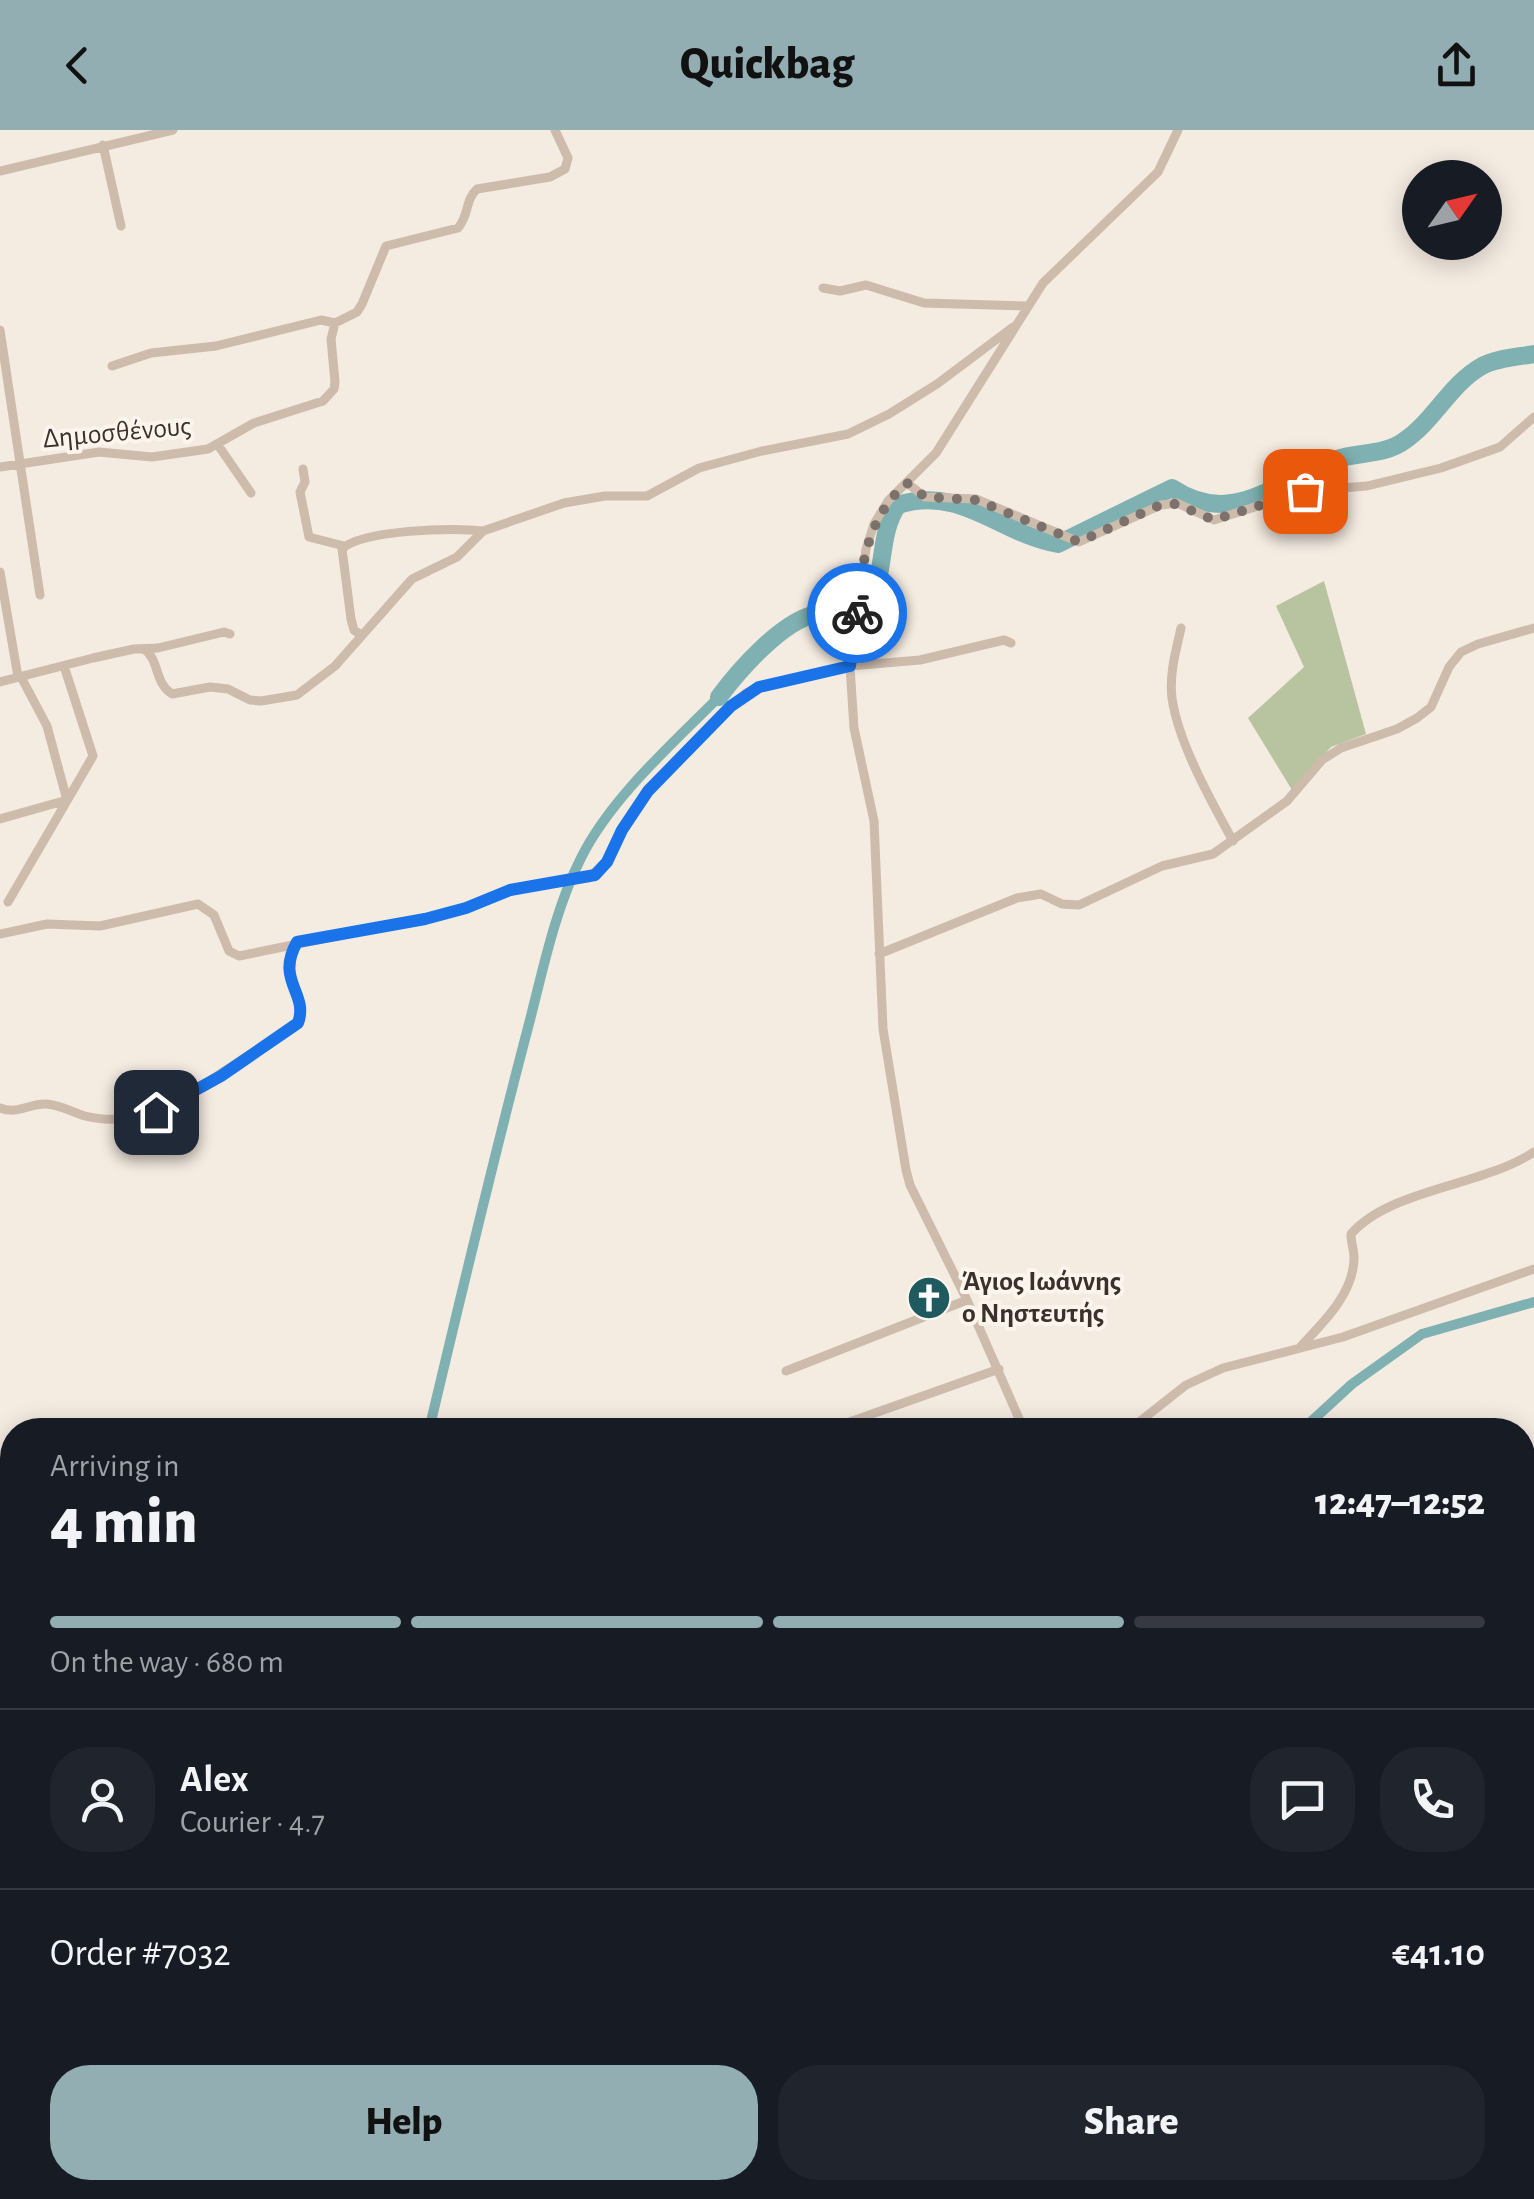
<!DOCTYPE html>
<html lang="en">
<head>
<meta charset="utf-8">
<style>
	:root { --surface:#171b24; --page:#20242c; --text:#f1f3f6; --muted:#9ea1a6; --line:#363941; --accent:#92aeb2 }
	body { margin:0; font-family:"Alegreya Sans",sans-serif; background:var(--page); color:var(--text); height:100vh; display:flex; flex-direction:column; font-size:38px; white-space:nowrap }
	* { box-sizing:border-box; margin:0 }
	p { font-size:32px; color:var(--muted) }
	.icon { flex:none; width:55px; height:55px; fill:none; stroke:currentColor; stroke-width:2; stroke-linecap:round; stroke-linejoin:round }
	.map { position:relative; flex:1; overflow:hidden }
	.side { position:absolute; left:0px; top:1288px; width:1535px; height:782px; display:flex; flex-direction:column; background:var(--surface); border-radius:40px 40px 0 0; box-shadow:0 5px 25px #0003 }
	.side>* { flex:none }
	.needle { width:65px; rotate:56deg }
	.tools { position:absolute; left:1402px; top:30px; display:grid; gap:20px }
	.tools a { display:grid; place-items:center; width:100px; height:100px; border-radius:50%; background:var(--surface); box-shadow:0 5px 25px #0003; font-size:50px }
	.pin { position:absolute; display:grid; place-items:center; width:85px; height:85px; color:#fff; margin:-42px; border-radius:20px; box-shadow:0 5px 15px #0006 }
	.courier { position:absolute; display:grid; place-items:center; width:100px; height:100px; margin:-50px; border:8px solid #1a73e8; border-radius:50%; background:#fff; color:#222; box-shadow:0 2px 12px #0007 }
	.head em { font-style:normal; font-weight:800 }
	.head div { display:flex; flex-direction:column-reverse }
	.head { display:flex; align-items:center; justify-content:space-between; height:170px; padding:0 50px }
	h1 { font-size:65px; font-weight:800; line-height:75px }
	.bar { display:grid; grid-template-columns:repeat(4,1fr); gap:15px 10px; align-content:center; height:120px; padding:0 50px }
	.bar i { height:12px; border-radius:8px; background:var(--line) }
	.bar .current { background:var(--accent) }
	.bar p { grid-column:span 4 }
	.line { display:flex; align-items:center; gap:25px; padding:0 50px; border-top:2px solid var(--line) }
	.line div { flex:1 }
	.round { display:grid; place-items:center; flex:none; width:105px; height:105px; border-radius:40px; background:var(--page) }
	.button { display:flex; gap:20px; margin-top:auto; padding:20px 50px }
	.button a { flex:1; height:115px; border-radius:40px; background:var(--accent); color:#111; font-size:40px; font-weight:800; line-height:115px; text-align:center }
	.button a+a { background:var(--page); color:var(--text) }
	header { display:flex; justify-content:space-between; align-items:center; height:130px; padding:0 50px; background:var(--accent); color:#111; font-size:45px; font-weight:800 }
	.map>svg:first-child { display:block }
</style>
</head>
<body>
<header><svg class="icon" aria-label="back" viewBox="0 0 24 24"><path d="M15 5l-7 7 7 7"/></svg>Quickbag<svg class="icon" aria-label="share" viewBox="0 0 24 24"><path d="M12 15V3M7 8l5-5 5 5M5 13v7h14v-7"/></svg></header>
<div class="map">
<svg width="1534" height="2069" viewBox="0 0 1534 2069">
	<rect width="100%" height="100%" fill="#f4ebe1"/>
	<path fill="#b8c4a0" d="M1324 451 1366 604 1331 617 1292 660 1248 588 1304 537 1276 476Z"/>
	<g fill="none" stroke-linecap="round" stroke-linejoin="round">
		<path stroke="#7fb0b2" stroke-width="10" d="M429 1300C460 1169 491 1039 525 909 541 850 553 783 581 728 610 669 672 614 719 567
			M1302 1300 1352 1254 1422 1204 1534 1172
			M326 2058 329 2069"/>
		<path stroke="#7fb0b2" stroke-width="18" d="M719 567C739 540 782 491 816 484 832 481 848 481 865 477 888 450 876 406 898 375 962 355 1000 404 1058 414L1172 358C1235 400 1279 348 1337 329 1359 322 1385 325 1404 311 1434 291 1450 254 1482 236 1497 228 1517 227 1534 224"/>
		<path stroke="#cdbbac" stroke-width="9" d="M103 15 121 96
			M0 41 173 0
			M823 158 840 161 866 155 924 173 1028 176
			M0 200 40 465
			M112 236 151 223 216 216 321 190 335 193 357 182 362 174 386 116 458 98C469 86 465 70 477 59L550 47 565 39 568 28 555 0
			M218 315 251 363
			M0 337 99 322 152 327 208 319 254 293 323 271 334 259 335 252 331 209 335 193
			M303 339 305 352 300 362 309 407 344 416
			M907 353 925 367 976 369 1079 412 1161 375 1177 373 1214 390 1305 361 1367 356 1441 338 1500 317 1534 287
			M0 442 18 547
			M1181 498C1176 521 1169 544 1172 568 1178 612 1211 671 1233 711
			M361 505 354 500 351 489 342 419C361 400 455 397 483 401
			M144 519C160 530 154 553 172 564L210 557 228 559 250 570 261 571 297 565 335 536 412 449 457 427 483 401 564 373 605 366H647L699 338 762 321 848 304 889 284 937 254 1013 197
			M0 552 93 528 134 519 158 518 224 502 230 504
			M0 689 67 670 47 596 21 547
			M8 772 93 626 64 536
			M0 804 47 794 100 796 198 774 214 785 229 821 239 826 455 782 523 757 588 748 607 732 622 700 649 661 704 602 746 563 759 557 804 546 850 536 920 530 1004 510 1011 513
			M879 824 1017 768 1041 764 1062 774 1079 775 1162 736 1213 724 1287 671 1322 630 1341 618 1397 599 1417 588 1431 577 1449 537 1461 522 1478 514 1534 498
			M0 978C18 985 29 973 47 974 60 975 72 982 85 986 112 993 146 988 171 976L298 893C309 864 276 851 297 812
			M1301 1216C1323 1193 1354 1163 1354 1128 1354 1120 1351 1113 1351 1104 1390 1059 1483 1056 1534 1022
			M786 1241 967 1170
			M827 1300 999 1239
			M1024 1300 967 1170 910 1055 906 1040 883 899 874 691 854 598 850 536 866 419 874 394 888 371 936 323 1043 153 1158 42 1178 0
			M1129 1300 1186 1255 1223 1238 1343 1207 1534 1139
			M237 2069 239 2058
			M1045 2069 1052 2058"/>
	</g>
	<g fill="none" stroke-linecap="round" stroke-linejoin="round">
		<path stroke="#7c716b" stroke-width="10" stroke-dasharray="0 18" d="M857 483C861 435 868 386 907 353L925 367 976 370 1079 412 1160 375 1176 374 1214 390 1305 361"/>
		<path stroke="#1a73e8" stroke-width="12" d="M156 982 221 946 298 893C309 863 275 851 297 812L425 789 466 778 510 760 595 745 607 732 622 700 648 661 731 576 759 557 850 536 857 483"/>
	</g>
	<defs>
		<g id="church-disc" transform="scale(2.25)"><circle r="9.5" fill="#1f5a5e" stroke="#fbf5ee"/><path d="M-1.2-6h2.4v3.5h3.3v2.4h-3.3V6h-2.4V-.1h-3.3v-2.4h3.3Z" fill="#fff"/></g>
	</defs>
	<g fill-rule="evenodd">
		<use href="#church-disc" x="929" y="1168"/>
	</g>
	<g text-anchor="middle" dominant-baseline="central" stroke-width="8" stroke-linejoin="round" paint-order="stroke">
		<g font-size="28" fill="#3b302b" stroke="#fbf5ee">
			<text transform="translate(117 303) rotate(-5)">Δημοσθένους</text>
		</g>
		<g font-size="28" font-weight="bold" fill="#3b302b" stroke="#fbf5ee" text-anchor="start">
			<text x="962" y="1152">Άγιος Ιωάννης<tspan x="962" dy="32">ο Νηστευτής</tspan></text>
		</g>
	</g>
</svg>
<div class="tools">
<a><svg class="needle" viewBox="-14 -14 28 28"><path d="M0-13l5 13h-10z" fill="#e53935"/><path d="M0 13l5-13h-10z" fill="#9ea1a6"/></svg></a>
</div>
<div class="pin" style="left:1305px;top:361px;background:#ea580c"><svg class="icon" aria-label="bag" viewBox="0 0 24 24"><path d="M5 8h14l-1 12H6zM9 8a3 3 0 0 1 6 0"/></svg></div>
<div class="pin" style="left:156px;top:982px;background:#1f2937"><svg class="icon" aria-label="home" viewBox="0 0 24 24"><path d="M3 11l9-7 9 7M6 9v11h12V9"/></svg></div>
<div class="courier" style="left:857px;top:483px"><svg class="icon" aria-label="bike" viewBox="0 0 24 24"><circle cx="6" cy="16" r="4"/><circle cx="18" cy="16" r="4"/><path d="M6 16l4-8h5l3 8M10 8l3 8H6M13 5h3"/></svg></div>
<section class="side">
<div class="head"><div><h1>4 min</h1><p>Arriving in</p></div><em>12:47–12:52</em></div>
<div class="bar"><i class="current"></i><i class="current"></i><i class="current"></i><i></i><p>On the way · 680 m</p></div>
<div class="line" style="height:180px"><a class="round"><svg class="icon" aria-label="person" viewBox="0 0 24 24"><circle cx="12" cy="8" r="4"/><path d="M4 21q1-7 8-7t8 7"/></svg></a><div><b>Alex</b><p>Courier · 4.7</p></div><a class="round"><svg class="icon" aria-label="chat" viewBox="0 0 24 24"><path d="M4 5h16v11H9l-5 4z"/></svg></a><a class="round"><svg class="icon" aria-label="phone" viewBox="0 0 24 24"><path d="M5 4h4l2 5-3 2q2 4 5 5l2-3 5 2v4C11 20 4 13 5 4z"/></svg></a></div>
<div class="line" style="height:130px"><div>Order #7032</div><b>€41.10</b></div>
<div class="button"><a>Help</a><a>Share</a></div>
</section>
</div>
</body>
</html>
